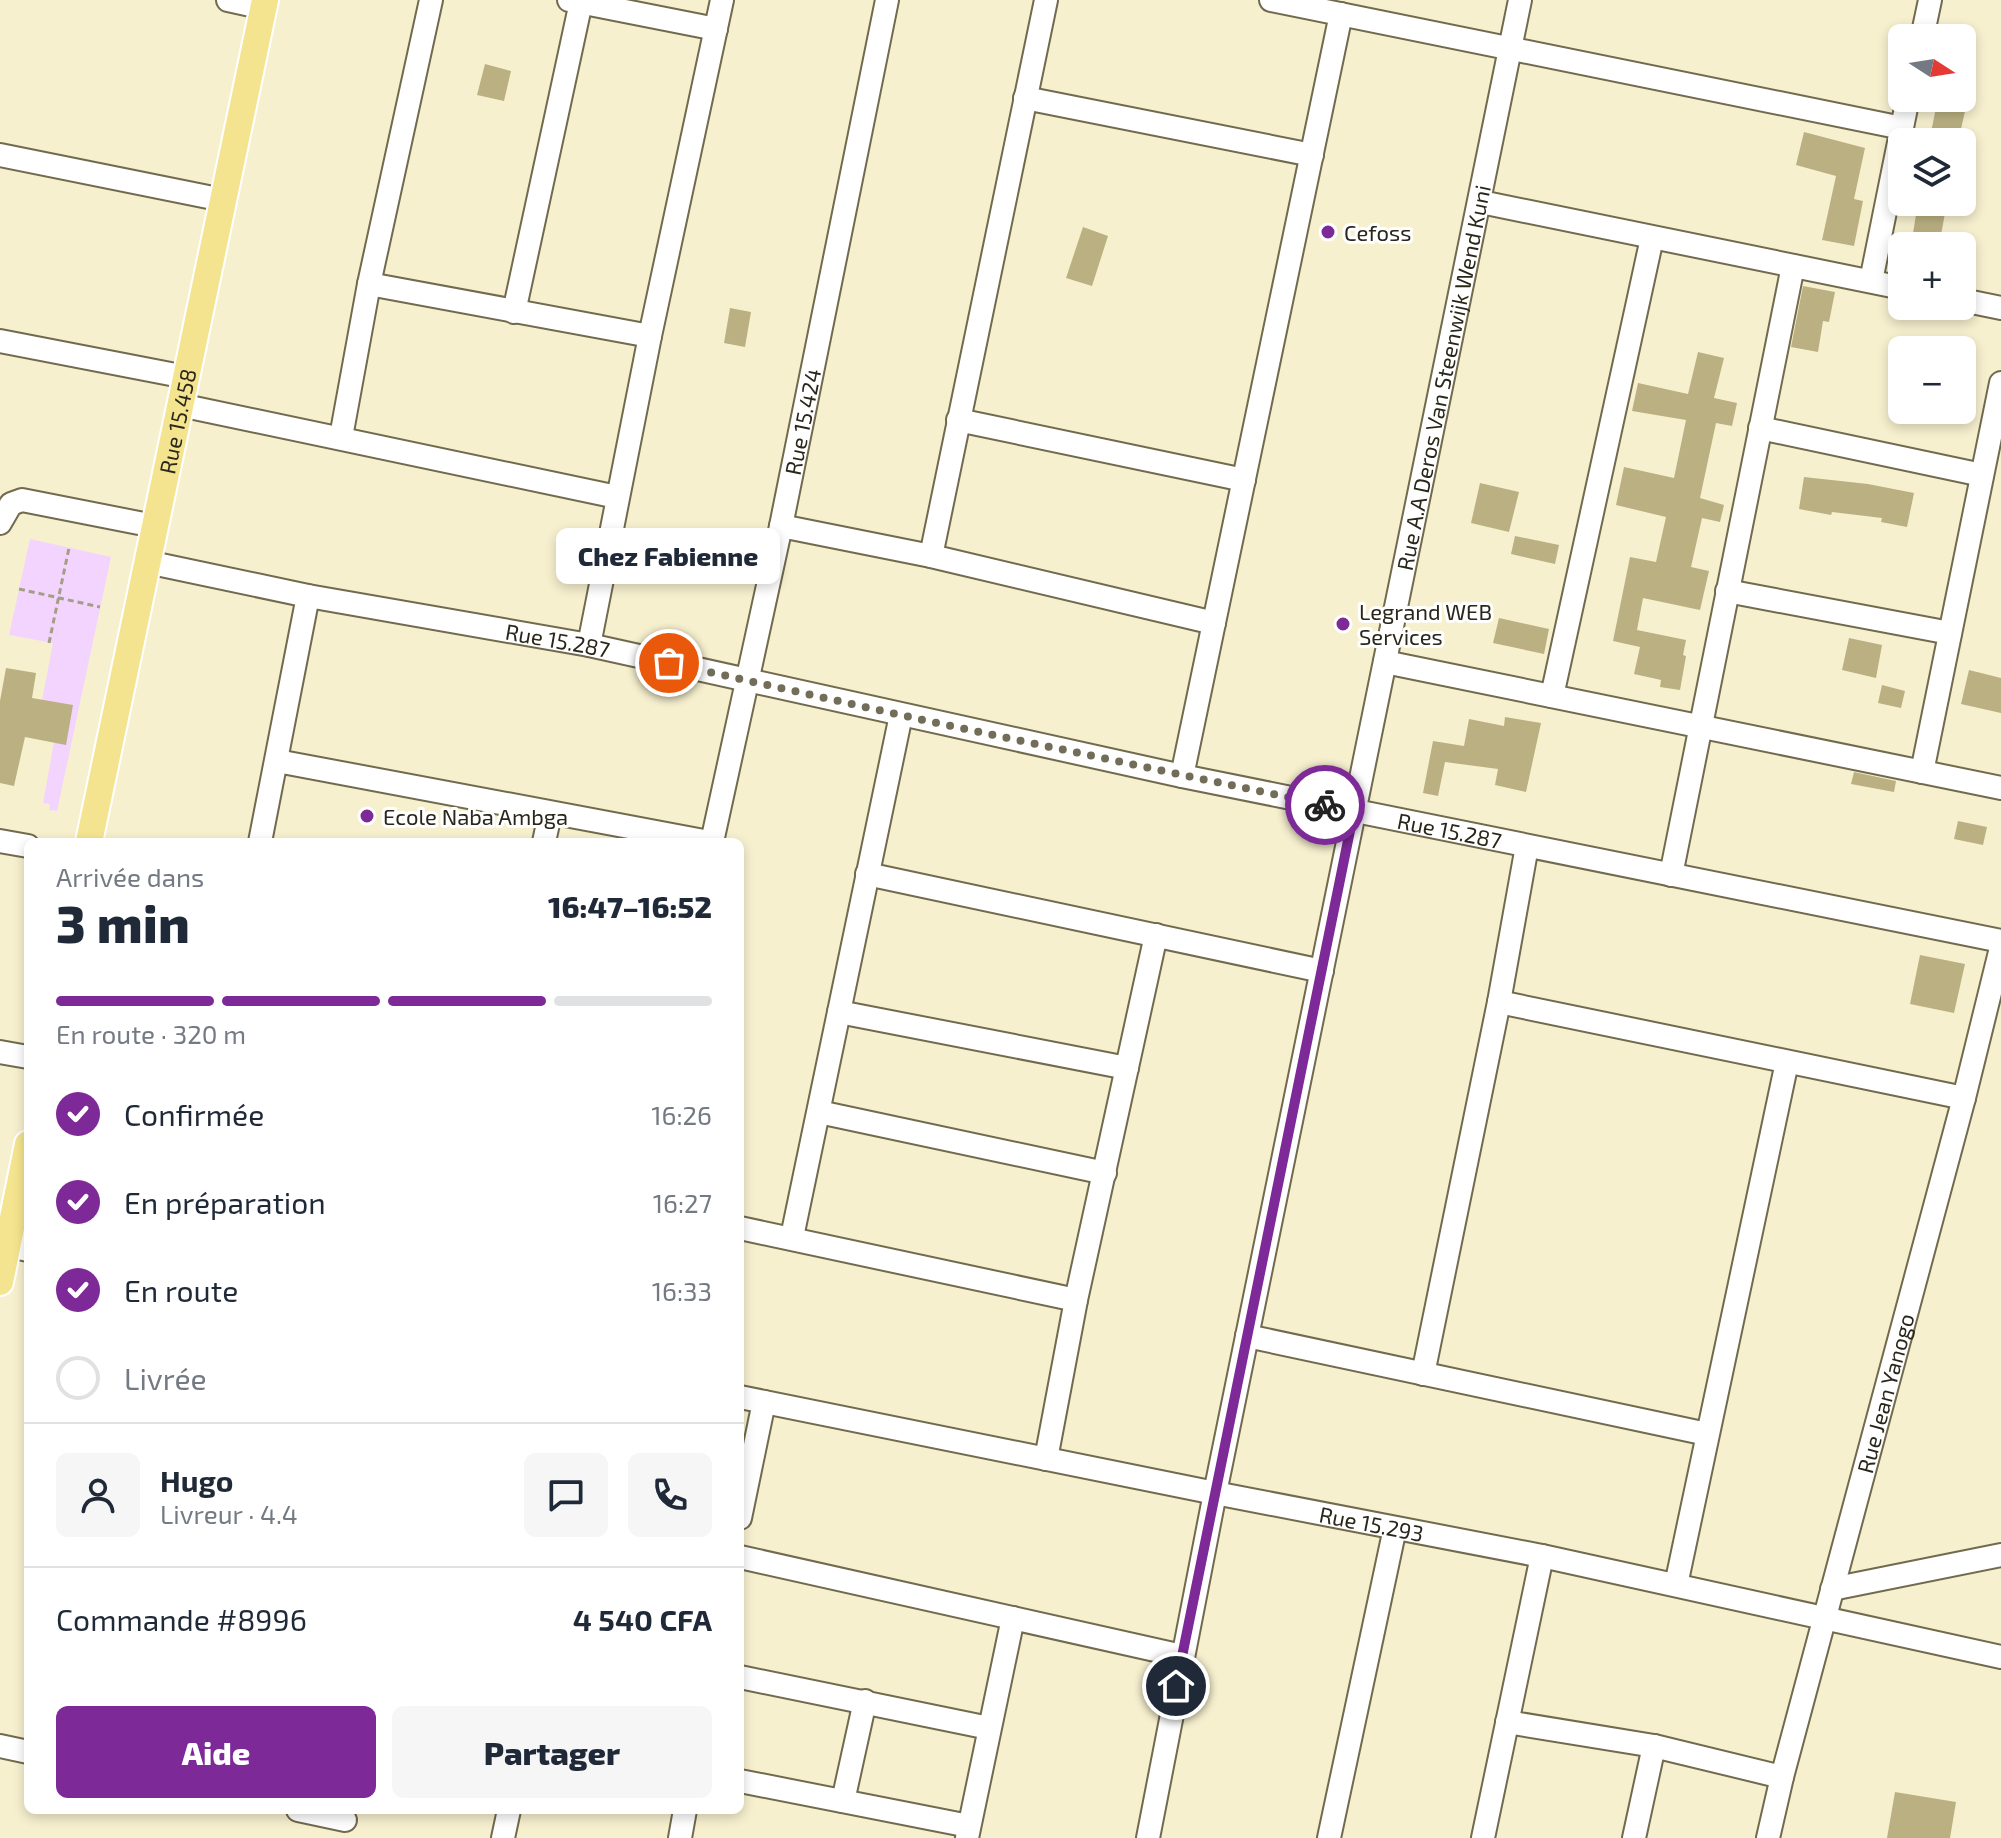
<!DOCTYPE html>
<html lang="fr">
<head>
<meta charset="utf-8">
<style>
	:root { --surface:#fff; --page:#f6f6f7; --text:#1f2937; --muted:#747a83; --line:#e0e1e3; --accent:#7e2998 }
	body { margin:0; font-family:"Exo 2",sans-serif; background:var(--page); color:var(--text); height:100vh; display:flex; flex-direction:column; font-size:30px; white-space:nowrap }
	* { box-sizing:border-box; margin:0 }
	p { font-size:26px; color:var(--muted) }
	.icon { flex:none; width:44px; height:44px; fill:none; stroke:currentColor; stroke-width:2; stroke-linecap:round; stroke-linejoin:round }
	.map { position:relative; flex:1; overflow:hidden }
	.panel { position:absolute; left:24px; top:838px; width:720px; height:976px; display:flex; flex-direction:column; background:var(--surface); border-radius:12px; box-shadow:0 4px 12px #0003 }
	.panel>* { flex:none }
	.needle { width:52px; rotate:102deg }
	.buttons { position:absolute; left:1888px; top:24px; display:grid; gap:16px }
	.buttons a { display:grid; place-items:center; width:88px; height:88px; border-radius:12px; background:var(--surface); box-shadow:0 4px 12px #0003; font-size:40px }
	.pin { position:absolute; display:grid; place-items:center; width:68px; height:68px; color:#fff; margin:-34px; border:4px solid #fff; border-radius:50%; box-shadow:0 2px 8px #0007 }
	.courier { position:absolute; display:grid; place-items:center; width:80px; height:80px; margin:-40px; border:6px solid #7e2998; border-radius:50%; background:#fff; color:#222; box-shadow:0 2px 10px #0007 }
	.bubble { position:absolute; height:56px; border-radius:12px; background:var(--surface); box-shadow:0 4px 12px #0003; font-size:26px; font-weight:800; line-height:56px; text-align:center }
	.overview em { font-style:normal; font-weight:800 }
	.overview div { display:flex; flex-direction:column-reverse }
	.overview { display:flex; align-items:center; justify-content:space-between; height:136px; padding:0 32px }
	h1 { font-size:52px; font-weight:800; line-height:60px }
	.bar { display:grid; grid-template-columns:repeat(4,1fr); gap:12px 8px; align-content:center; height:96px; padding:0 32px }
	.bar i { height:10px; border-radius:6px; background:var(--line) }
	.bar .current { background:var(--accent) }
	.bar p { grid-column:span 4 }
	.line { display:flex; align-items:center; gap:20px; padding:0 32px; border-top:2px solid var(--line) }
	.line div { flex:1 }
	.round { display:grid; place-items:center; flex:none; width:84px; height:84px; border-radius:12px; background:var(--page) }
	ol { padding:0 32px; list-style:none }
	li { display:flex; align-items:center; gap:24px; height:88px }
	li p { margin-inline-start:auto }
	li .icon { padding:8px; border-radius:50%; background:var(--accent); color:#fff; stroke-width:4 }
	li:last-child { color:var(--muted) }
	li i { width:44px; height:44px; border:4px solid var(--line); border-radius:50% }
	.action { display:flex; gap:16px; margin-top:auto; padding:16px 32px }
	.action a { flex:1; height:92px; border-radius:12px; background:var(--accent); color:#fff; font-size:32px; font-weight:800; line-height:92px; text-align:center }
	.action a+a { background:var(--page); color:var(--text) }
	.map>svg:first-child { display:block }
</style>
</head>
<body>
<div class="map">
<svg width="2001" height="1838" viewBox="0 0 2001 1838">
	<rect width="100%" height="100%" fill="#f7f0cf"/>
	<path fill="#f3d4fe" d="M30 539 111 557 57 811 49 810 50 804 43 803 54 742 42 700 53 643 9 635Z"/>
	<path fill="#bab081" d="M485 64 511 71 504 101 477 95Z
		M1938 98H1968L1958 142H1929Z
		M1804 132 1865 148 1854 199 1863 201 1854 246 1822 240 1836 176 1796 165Z
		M1918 202H1947L1939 246H1911Z
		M1083 227 1108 236 1092 286 1066 278Z
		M1803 286 1835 292 1829 322 1823 321 1818 352 1791 347Z
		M730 308 751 312 745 347 724 343Z
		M1698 352 1724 358 1714 398 1737 403 1732 426 1716 423 1700 498 1724 505 1720 522 1702 518 1691 567 1709 571 1700 610 1643 598 1637 630 1686 640 1683 655 1686 656 1680 690 1660 687 1661 680 1634 674 1640 647 1613 641 1630 557 1656 562 1666 517 1616 505 1624 467 1674 478 1686 420 1632 411 1638 383 1688 394Z
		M1804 477 1868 484 1914 493 1907 527 1881 522 1882 518 1832 512 1831 515 1799 509Z
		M1480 483 1519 492 1509 532 1471 523Z
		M1515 536 1559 545 1555 564 1511 554Z
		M1499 618 1549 629 1544 654 1493 643Z
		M1849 638 1882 645 1876 678 1842 670Z
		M6 668 36 673 32 698 73 705 66 745 25 737 14 786 0 783V701Z
		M1969 670 2001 678V713L1961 704Z
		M1882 685 1905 691 1901 708 1878 703Z
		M1505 717 1541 723 1526 792 1495 785 1498 769 1445 762 1438 796 1423 793 1433 741 1464 746 1469 719 1504 726Z
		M1854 772 1896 781 1894 792 1851 784Z
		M1958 821 1987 827 1983 845 1954 839Z
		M1920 955 1965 964 1954 1013 1910 1004Z
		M1895 1792 1956 1802 1950 1838H1887Z"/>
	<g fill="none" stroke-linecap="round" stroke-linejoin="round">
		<g stroke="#716a4e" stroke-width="26">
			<g id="minor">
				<path d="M228 0 264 8"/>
				<path d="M569 0 716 29"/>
				<path d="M1271 0 1902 128"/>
				<path d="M1922 38 1930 0"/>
				<path d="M1025 98 1312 155"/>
				<path d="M0 155 223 200"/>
				<path d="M1481 202 1902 288"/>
				<path d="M1871 281 1908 98"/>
				<path d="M369 284 650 336"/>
				<path d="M1962 300 2001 308"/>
				<path d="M514 312 581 2"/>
				<path d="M0 341 186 377"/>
				<path d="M180 405 617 497"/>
				<path d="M958 420 1244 480"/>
				<path d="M1760 428 1982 475"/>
				<path d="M341 437 369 284 431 0"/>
				<path d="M0 523 11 504 22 500 154 526"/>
				<path d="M781 526 931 556 1214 623"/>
				<path d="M931 556 1046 0"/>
				<path id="s1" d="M147 562 308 596 589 645 1182 776 2001 941"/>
				<path d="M1727 591 1950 633"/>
				<path d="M589 645 650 336 722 0"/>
				<path d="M1385 662 2001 788"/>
				<path d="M1552 696 1652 238"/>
				<path d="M277 761 709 842"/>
				<path d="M1922 772 2001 383"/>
				<path d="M1182 776 1341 14"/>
				<path d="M0 841 28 846"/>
				<path d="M260 842 308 596"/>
				<path d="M544 842 550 814"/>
				<path id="s2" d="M712 842 781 526 887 0"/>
				<path d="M867 874 1322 971"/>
				<path d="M1671 875 1793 266"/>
				<path d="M1499 1002 1964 1098"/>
				<path d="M839 1012 1127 1068"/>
				<path d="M0 1052 28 1057"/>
				<path d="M819 1112 1105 1173"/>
				<path d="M740 1228 1076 1300"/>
				<path d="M792 1237 901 715"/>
				<path d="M0 1244 28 1250"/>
				<path d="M1247 1336 1707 1434"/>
				<path d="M1423 1374 1499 1002 1527 846"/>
				<path id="s3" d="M740 1397 1215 1493 1542 1556 2001 1657"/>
				<path d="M1046 1459 1076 1300 1156 935"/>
				<path d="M740 1518 764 1402"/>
				<path d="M740 1557 1182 1656"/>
				<path d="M1676 1585 1787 1062"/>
				<path d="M1832 1589 2001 1555"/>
				<path d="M740 1677 989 1728"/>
				<path d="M1507 1722 1654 1746 1782 1777"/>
				<path d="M0 1746 28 1752"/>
				<path d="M740 1781 969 1826"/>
				<path d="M843 1801 865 1701"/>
				<path d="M298 1810 345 1820"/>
				<path d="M503 1838 509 1810"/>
				<path d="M680 1838 685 1810"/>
				<path d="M967 1838 1013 1618"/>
				<path id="s4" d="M1148 1838 1215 1493 1520 0"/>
				<path d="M1329 1838 1395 1528"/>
				<path d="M1483 1838 1542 1556"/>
				<path d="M1634 1838 1654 1746"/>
				<path id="s5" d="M1768 1838 1782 1777 1964 1098 2001 948"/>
			</g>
		</g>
		<g stroke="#fff" stroke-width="30">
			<g id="major">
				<path id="s6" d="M89 842 265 0"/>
				<path d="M0 1282 28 1144"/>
			</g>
		</g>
		<path stroke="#a49e86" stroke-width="3" stroke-dasharray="6 4" stroke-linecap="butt" d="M19 589 100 607
			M49 643 69 548"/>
		<use href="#minor" stroke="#fff" stroke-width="22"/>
		<use href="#major" stroke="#f5e48f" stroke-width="26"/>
	</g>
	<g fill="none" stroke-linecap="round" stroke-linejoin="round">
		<path stroke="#716d59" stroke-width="8" stroke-dasharray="0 14.4" d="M669 663 932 722 1325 805"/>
		<path stroke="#7e2998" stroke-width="10" d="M1176 1686 1354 811 1325 805"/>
	</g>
	<g fill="#7e2998" stroke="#fff" stroke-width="3">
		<circle cx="1328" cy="232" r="8"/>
		<circle cx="1343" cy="624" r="8"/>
		<circle cx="367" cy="816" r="8"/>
	</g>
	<g text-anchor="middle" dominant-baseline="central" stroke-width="6" stroke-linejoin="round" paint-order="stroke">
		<g font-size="22" fill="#29261a" stroke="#fff" text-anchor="start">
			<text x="1344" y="232">Cefoss</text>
			<text x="1359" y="611">Legrand WEB<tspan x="1359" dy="25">Services</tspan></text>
			<text x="383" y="816">Ecole Naba Ambga</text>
		</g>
		<g font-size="22" fill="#29261a" stroke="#fff">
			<text stroke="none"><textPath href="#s4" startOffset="1490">Rue A.A Deros Van Steenwijk Wend Kuni</textPath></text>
			<text stroke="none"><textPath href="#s6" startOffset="430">Rue 15.458</textPath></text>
			<text stroke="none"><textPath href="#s2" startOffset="430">Rue 15.424</textPath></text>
			<text stroke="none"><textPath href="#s1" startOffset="418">Rue 15.287</textPath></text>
			<text stroke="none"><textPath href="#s1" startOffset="1330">Rue 15.287</textPath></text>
			<text stroke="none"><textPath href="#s5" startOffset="460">Rue Jean Yanogo</textPath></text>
			<text stroke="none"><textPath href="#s3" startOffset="644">Rue 15.293</textPath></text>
		</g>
	</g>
</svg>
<div class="buttons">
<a><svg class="needle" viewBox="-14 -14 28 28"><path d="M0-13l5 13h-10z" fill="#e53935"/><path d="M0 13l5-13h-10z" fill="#747a83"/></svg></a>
<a><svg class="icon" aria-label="layers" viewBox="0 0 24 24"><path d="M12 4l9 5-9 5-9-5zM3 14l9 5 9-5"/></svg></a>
<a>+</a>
<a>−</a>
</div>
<div class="pin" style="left:669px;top:663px;background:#ea580c"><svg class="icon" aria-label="bag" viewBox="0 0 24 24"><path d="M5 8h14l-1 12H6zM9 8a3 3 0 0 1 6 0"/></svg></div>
<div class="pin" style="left:1176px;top:1686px;background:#1f2937"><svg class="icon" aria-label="home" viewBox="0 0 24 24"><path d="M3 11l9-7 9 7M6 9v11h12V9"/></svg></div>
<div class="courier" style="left:1325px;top:805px"><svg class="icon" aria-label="bike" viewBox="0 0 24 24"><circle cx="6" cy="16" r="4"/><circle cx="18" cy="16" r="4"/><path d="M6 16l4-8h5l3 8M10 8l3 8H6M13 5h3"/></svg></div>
<div class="bubble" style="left:556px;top:528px;width:224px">Chez Fabienne</div>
<section class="panel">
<div class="overview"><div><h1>3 min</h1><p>Arrivée dans</p></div><em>16:47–16:52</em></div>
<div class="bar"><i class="current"></i><i class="current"></i><i class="current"></i><i></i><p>En route · 320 m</p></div>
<ol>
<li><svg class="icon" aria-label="check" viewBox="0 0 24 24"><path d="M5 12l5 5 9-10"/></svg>Confirmée<p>16:26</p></li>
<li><svg class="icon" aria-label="check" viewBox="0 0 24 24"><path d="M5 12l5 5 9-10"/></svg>En préparation<p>16:27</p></li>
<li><svg class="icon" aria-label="check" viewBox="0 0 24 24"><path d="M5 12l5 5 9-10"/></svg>En route<p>16:33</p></li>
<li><i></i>Livrée</li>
</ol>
<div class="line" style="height:144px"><a class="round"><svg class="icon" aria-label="person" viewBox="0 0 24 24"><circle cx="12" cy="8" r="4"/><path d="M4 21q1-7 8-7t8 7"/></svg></a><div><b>Hugo</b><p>Livreur · 4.4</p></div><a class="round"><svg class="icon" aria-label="chat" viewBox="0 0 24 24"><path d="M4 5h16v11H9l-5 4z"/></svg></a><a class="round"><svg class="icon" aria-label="phone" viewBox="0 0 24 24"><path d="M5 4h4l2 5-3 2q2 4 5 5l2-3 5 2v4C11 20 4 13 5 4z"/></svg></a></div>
<div class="line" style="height:104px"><div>Commande #8996</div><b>4 540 CFA</b></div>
<div class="action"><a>Aide</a><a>Partager</a></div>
</section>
</div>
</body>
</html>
